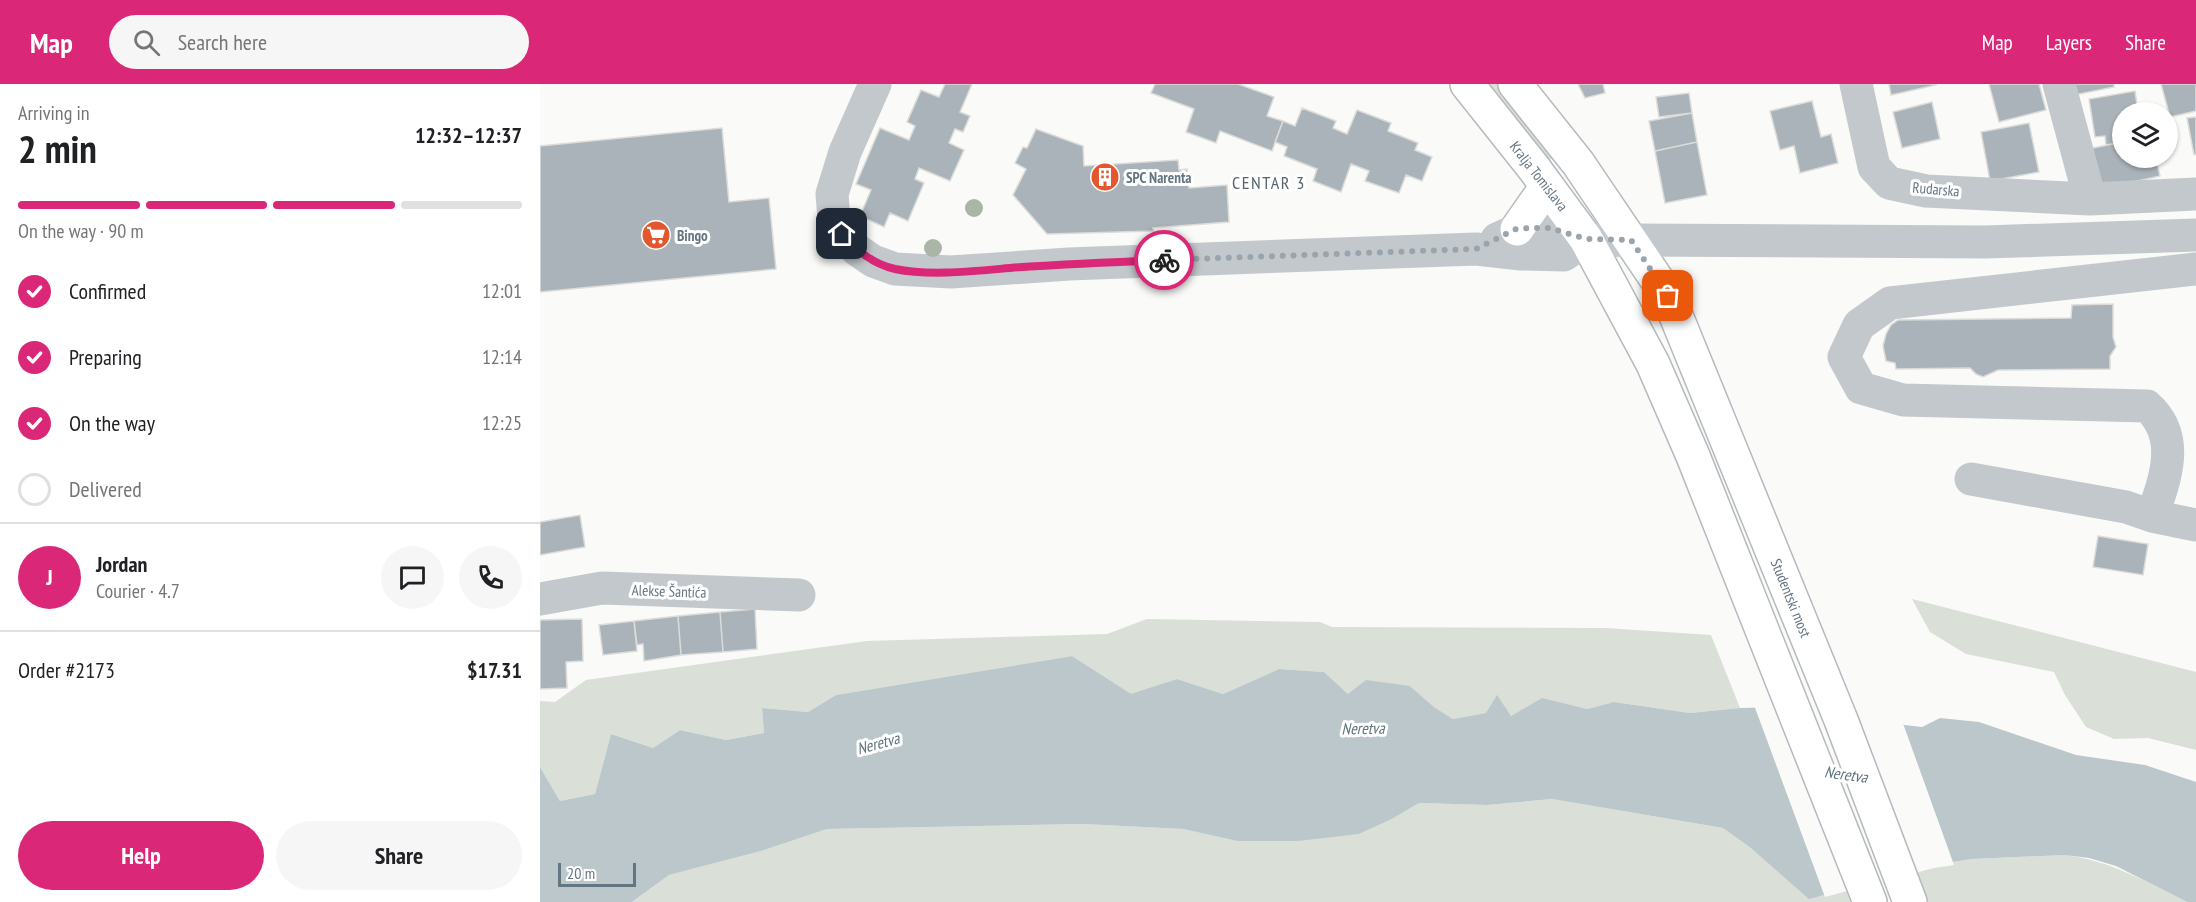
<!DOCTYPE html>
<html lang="en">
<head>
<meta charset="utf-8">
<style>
	:root { --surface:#fff; --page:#f6f6f6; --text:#202124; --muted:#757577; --line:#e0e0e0; --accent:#db2777 }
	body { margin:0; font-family:"PT Sans Narrow",sans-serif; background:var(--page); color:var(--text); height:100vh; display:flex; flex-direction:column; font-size:22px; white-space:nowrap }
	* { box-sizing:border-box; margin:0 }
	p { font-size:20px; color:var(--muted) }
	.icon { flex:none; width:33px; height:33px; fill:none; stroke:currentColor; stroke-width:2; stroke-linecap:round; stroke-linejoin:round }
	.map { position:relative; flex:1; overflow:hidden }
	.panel { display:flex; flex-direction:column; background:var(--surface); width:540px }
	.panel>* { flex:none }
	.fabs { position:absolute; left:1572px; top:18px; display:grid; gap:12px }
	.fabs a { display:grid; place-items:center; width:66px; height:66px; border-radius:50%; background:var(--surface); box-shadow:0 2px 4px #0004; font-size:30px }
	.scale { position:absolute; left:18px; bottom:15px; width:78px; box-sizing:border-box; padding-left:6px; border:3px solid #657683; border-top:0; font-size:16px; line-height:21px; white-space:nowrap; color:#657683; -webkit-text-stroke:4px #fff; paint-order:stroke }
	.pin { position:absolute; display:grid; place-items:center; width:51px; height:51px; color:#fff; margin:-26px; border-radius:12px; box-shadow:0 3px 9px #0006 }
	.courier { position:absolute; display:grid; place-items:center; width:60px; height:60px; margin:-30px; border:4px solid #db2777; border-radius:50%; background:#fff; color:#222; box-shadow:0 2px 8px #0007 }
	.headline em { font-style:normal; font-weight:700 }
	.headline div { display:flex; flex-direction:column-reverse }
	.headline { display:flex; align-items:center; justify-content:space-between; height:102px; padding:0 18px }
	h1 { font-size:39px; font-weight:700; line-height:45px }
	.bar { display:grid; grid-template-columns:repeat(4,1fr); gap:9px 6px; align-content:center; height:72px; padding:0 18px }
	.bar i { height:8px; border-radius:4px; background:var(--line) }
	.bar .current { background:var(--accent) }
	.bar p { grid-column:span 4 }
	.line { display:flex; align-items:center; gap:15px; padding:0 18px; border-top:2px solid var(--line) }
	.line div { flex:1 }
	.round { display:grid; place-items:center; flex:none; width:63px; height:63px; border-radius:32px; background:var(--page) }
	ol { padding:0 18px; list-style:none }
	li { display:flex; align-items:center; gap:18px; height:66px }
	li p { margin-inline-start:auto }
	li .icon { padding:6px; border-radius:50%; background:var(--accent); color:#fff; stroke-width:4 }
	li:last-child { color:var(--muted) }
	li i { width:33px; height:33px; border:3px solid var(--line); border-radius:50% }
	.primary-button { display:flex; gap:12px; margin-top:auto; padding:12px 18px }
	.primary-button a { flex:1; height:69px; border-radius:36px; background:var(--accent); color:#fff; font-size:24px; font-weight:700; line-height:69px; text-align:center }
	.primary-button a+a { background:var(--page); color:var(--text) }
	header { display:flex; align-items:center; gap:36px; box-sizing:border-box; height:84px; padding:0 30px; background:var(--accent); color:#fff }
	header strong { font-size:28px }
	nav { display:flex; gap:33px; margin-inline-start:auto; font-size:21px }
	.search { width:420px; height:54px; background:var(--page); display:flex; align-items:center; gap:15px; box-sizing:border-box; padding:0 21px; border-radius:33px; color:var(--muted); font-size:22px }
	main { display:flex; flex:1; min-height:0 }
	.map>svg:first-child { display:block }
</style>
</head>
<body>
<header>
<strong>Map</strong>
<div class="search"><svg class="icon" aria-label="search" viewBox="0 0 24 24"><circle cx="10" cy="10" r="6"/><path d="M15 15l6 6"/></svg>Search here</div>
<nav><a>Map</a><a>Layers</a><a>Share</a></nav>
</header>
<main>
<section class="panel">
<div class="headline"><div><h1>2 min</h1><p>Arriving in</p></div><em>12:32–12:37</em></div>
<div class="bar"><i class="current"></i><i class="current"></i><i class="current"></i><i></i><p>On the way · 90 m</p></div>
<ol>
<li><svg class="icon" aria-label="check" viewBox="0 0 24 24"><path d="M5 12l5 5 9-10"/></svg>Confirmed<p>12:01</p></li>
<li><svg class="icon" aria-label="check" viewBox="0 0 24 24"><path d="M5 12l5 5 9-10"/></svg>Preparing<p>12:14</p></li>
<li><svg class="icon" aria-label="check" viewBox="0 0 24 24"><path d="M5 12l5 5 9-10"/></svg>On the way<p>12:25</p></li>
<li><i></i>Delivered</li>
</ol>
<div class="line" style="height:108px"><b class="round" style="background:var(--accent);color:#fff">J</b><div><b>Jordan</b><p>Courier · 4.7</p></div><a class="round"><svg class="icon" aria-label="chat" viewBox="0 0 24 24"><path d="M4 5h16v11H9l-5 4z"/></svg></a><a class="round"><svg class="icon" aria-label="phone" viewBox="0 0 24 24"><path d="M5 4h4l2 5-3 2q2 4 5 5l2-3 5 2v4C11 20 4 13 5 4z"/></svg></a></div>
<div class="line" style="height:78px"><div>Order #2173</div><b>$17.31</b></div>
<div class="primary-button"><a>Help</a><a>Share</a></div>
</section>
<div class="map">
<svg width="1656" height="818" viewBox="0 0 1656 818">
	<rect width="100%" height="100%" fill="#fafaf8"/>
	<path fill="#dadfd7" d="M941 0H958L1019 73 1001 78Z
		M1372 515 1656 588V666L1608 654 1574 655 1546 643 1525 611 1514 588 1426 570 1390 548Z
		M607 535 780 538 792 543 1065 544 1171 551 1200 624 1150 629 1074 618 1047 625 1002 615 971 632 946 629 913 635 894 623 870 602 808 610 784 588 739 585 683 610 637 595 591 611 532 572 296 611 268 628 222 624 224 649 186 656 140 646 113 664 71 650 55 710 20 717 0 683V617L15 618 46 596 327 557 567 550Z
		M1012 715 1183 744 1212 765 1323 801 1330 818H92L129 791 221 767 287 745 543 740 643 745 697 757 819 750 852 735 879 719 947 721Z
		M1524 771C1570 776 1606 798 1647 818H1370L1360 790 1393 781 1432 775Z"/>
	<path fill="#bbc7cb" d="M532 572 591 610 637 595 683 610 739 585 784 588 808 610 826 596 870 602 894 623 913 635 946 629 957 611 971 632 1002 614 1047 625 1074 618 1150 629 1200 624 1323 621 1351 627 1364 641 1382 643 1400 634 1439 638 1536 671 1605 681 1656 698V818H1647L1576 782 1549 774 1524 771 1432 775 1393 781 1269 815 1212 765 1183 744 1012 715 947 721 879 719 852 735 819 750 758 757H697L643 745 543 740 287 745 221 767 129 791 92 818H0V683L20 717 55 710 71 650 113 664 140 646 186 656 224 649 222 624 268 628 296 611Z"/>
	<path fill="#fafaf8" d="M1323 618 1353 624 1360 631 1414 781 1394 784 1285 813 1214 621Z"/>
	<path fill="#aab3b9" stroke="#dcdcda" stroke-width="1.5" d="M405 0H432L420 28 430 32 423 48 415 45 409 59 424 66 410 97 379 84 375 95 384 99 368 137 350 129 344 143 320 132 331 106 316 100 340 44 369 56 375 42 367 38 381 6 399 13Z
		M615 0H698L734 13 727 32 743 37 732 67 680 47 676 59 646 48 654 25 611 9Z
		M1038 0H1063L1065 9 1045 14Z
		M1349 0H1396V1L1351 11Z
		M1449 0H1499L1506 26 1459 38Z
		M1526 0H1574V3L1529 12Z
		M1621 0H1656V27L1630 33Z
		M1595 7 1598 28H1582V58L1566 61 1565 52 1555 53 1549 15Z
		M1149 9 1152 29 1119 33 1116 13Z
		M1272 17 1281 53 1291 50 1298 79 1260 89 1254 62 1240 66 1230 27Z
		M1392 18 1400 55 1362 64 1353 28Z
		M762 24 796 37 793 44 807 50 817 26 851 39 848 47 878 59 875 66 892 73 882 97 866 91 859 109 825 97 829 87 811 80 801 108 773 97 777 85 744 72 747 63 735 58 743 37 755 42Z
		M1152 29 1157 58 1115 67 1109 37Z
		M1656 33V70L1654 71 1647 34Z
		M1489 39 1499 88 1450 97 1441 48Z
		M182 44 189 118 229 114 236 185 0 208V62Z
		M496 45 543 62 544 82 638 76 639 86 647 85 649 104 687 101 689 138 613 144 614 147 507 150 473 111 486 85 475 79 483 63 487 64Z
		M1157 58 1167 111 1125 119 1115 67Z
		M1582 58V74H1616L1620 92 1557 106 1548 65Z
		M1573 220V253L1576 263 1570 272V285L1458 286 1443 293 1436 290 1430 284 1356 285 1355 279 1346 277 1343 262 1346 250 1351 241 1358 236 1531 234 1532 221Z
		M40 431 45 463 0 471V438Z
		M1558 452 1608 460 1603 491 1553 483Z
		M215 525 217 565 183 568 180 528Z
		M180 528 183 568 141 571 138 532Z
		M138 532 141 571 104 577 103 560 97 561 94 537Z
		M42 535 43 577 26 578 27 604 0 605V536Z
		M94 537 97 567 63 571 59 541Z"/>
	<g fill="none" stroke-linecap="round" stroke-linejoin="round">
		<g stroke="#b5babe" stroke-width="36">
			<path id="major" d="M927 0 993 83 1046 155 1113 280 1153 372 1330 818
				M975 0 1038 79 1128 212 1301 636 1370 818
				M977 145 1007 102"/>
		</g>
		<path stroke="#c3c8cc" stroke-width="33" d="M335 0 305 68 292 110 294 135 302 150 317 166 333 177 355 185 411 188 529 180 936 165 981 170 1024 171 1046 155
			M1316 0 1334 83 1349 99 1386 107 1550 115 1656 110
			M1519 0 1550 115
			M957 155C995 136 1005 146 1044 154 1058 158 1076 156 1091 156L1445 158 1656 151
			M1431 395 1586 423 1612 432 1656 441
			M1612 432C1626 394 1641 352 1607 322L1363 316 1321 304 1304 273 1319 241 1350 219 1656 185
			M0 515 62 504 259 511"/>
		<use href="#major" stroke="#fff" stroke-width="33"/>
	</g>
	<g fill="#aab4a7">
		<circle cx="434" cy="124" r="9"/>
		<circle cx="393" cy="164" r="9"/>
	</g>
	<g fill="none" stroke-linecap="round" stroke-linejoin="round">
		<path stroke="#99a4ac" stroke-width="6" stroke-dasharray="0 10.8" d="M624 176 936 165 976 145 991 144H1010L1046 155 1091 156 1128 212"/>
		<path stroke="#db2777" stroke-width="8" d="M302 150C317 166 332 180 355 185 393 193 443 186 482 183 529 180 576 178 624 176"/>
	</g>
	<defs>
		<g id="building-disc" transform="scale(1.5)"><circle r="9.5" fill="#e4572e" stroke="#fff"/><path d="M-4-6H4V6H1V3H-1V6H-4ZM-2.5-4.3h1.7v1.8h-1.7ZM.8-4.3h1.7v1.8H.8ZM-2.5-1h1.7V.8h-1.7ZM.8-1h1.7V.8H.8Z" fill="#fff"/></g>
		<g id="supermarket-disc" transform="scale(1.5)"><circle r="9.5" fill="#e4572e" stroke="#fff"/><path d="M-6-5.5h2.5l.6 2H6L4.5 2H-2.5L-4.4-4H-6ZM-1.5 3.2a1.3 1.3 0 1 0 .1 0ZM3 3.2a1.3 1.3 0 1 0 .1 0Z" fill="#fff"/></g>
	</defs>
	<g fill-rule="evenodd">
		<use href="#building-disc" x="565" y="93"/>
		<use href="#supermarket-disc" x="116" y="151"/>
	</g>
	<g text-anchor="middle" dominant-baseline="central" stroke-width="6" stroke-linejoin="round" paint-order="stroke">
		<g font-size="15" fill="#657683" stroke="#fff">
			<text transform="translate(999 92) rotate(52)">Kralja Tomislava</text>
			<text transform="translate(1396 105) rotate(5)">Rudarska</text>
			<text transform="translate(129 507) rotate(2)">Alekse Šantića</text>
			<text transform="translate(1251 514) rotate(68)">Studentski most</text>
		</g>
		<g font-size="15" font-weight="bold" fill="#657683" stroke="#fff" text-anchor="start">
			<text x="586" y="93">SPC Narenta</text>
			<text x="137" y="151">Bingo</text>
		</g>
		<g font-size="16" font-style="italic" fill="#60757c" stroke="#fff">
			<text transform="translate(823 644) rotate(-1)">Neretva</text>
			<text transform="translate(338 659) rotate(-15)">Neretva</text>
			<text transform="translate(1306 690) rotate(8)">Neretva</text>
		</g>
		<g font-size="18" letter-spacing="1.5" fill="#57646e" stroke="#fff">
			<text x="729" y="98">CENTAR 3</text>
		</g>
	</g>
</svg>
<div class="fabs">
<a><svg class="icon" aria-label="layers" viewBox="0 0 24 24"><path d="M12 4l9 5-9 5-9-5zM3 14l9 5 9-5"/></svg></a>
</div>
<div class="scale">20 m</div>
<div class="pin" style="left:1128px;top:212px;background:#ea580c"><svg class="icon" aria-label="bag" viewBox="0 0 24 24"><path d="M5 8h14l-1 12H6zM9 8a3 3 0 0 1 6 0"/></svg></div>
<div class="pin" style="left:302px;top:150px;background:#1f2937"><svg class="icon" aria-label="home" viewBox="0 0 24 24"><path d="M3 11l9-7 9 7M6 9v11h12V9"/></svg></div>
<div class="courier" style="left:624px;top:176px"><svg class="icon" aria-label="bike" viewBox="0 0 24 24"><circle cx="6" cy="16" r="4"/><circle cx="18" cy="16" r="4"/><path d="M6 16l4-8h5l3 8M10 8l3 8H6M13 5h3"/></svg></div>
</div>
</main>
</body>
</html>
